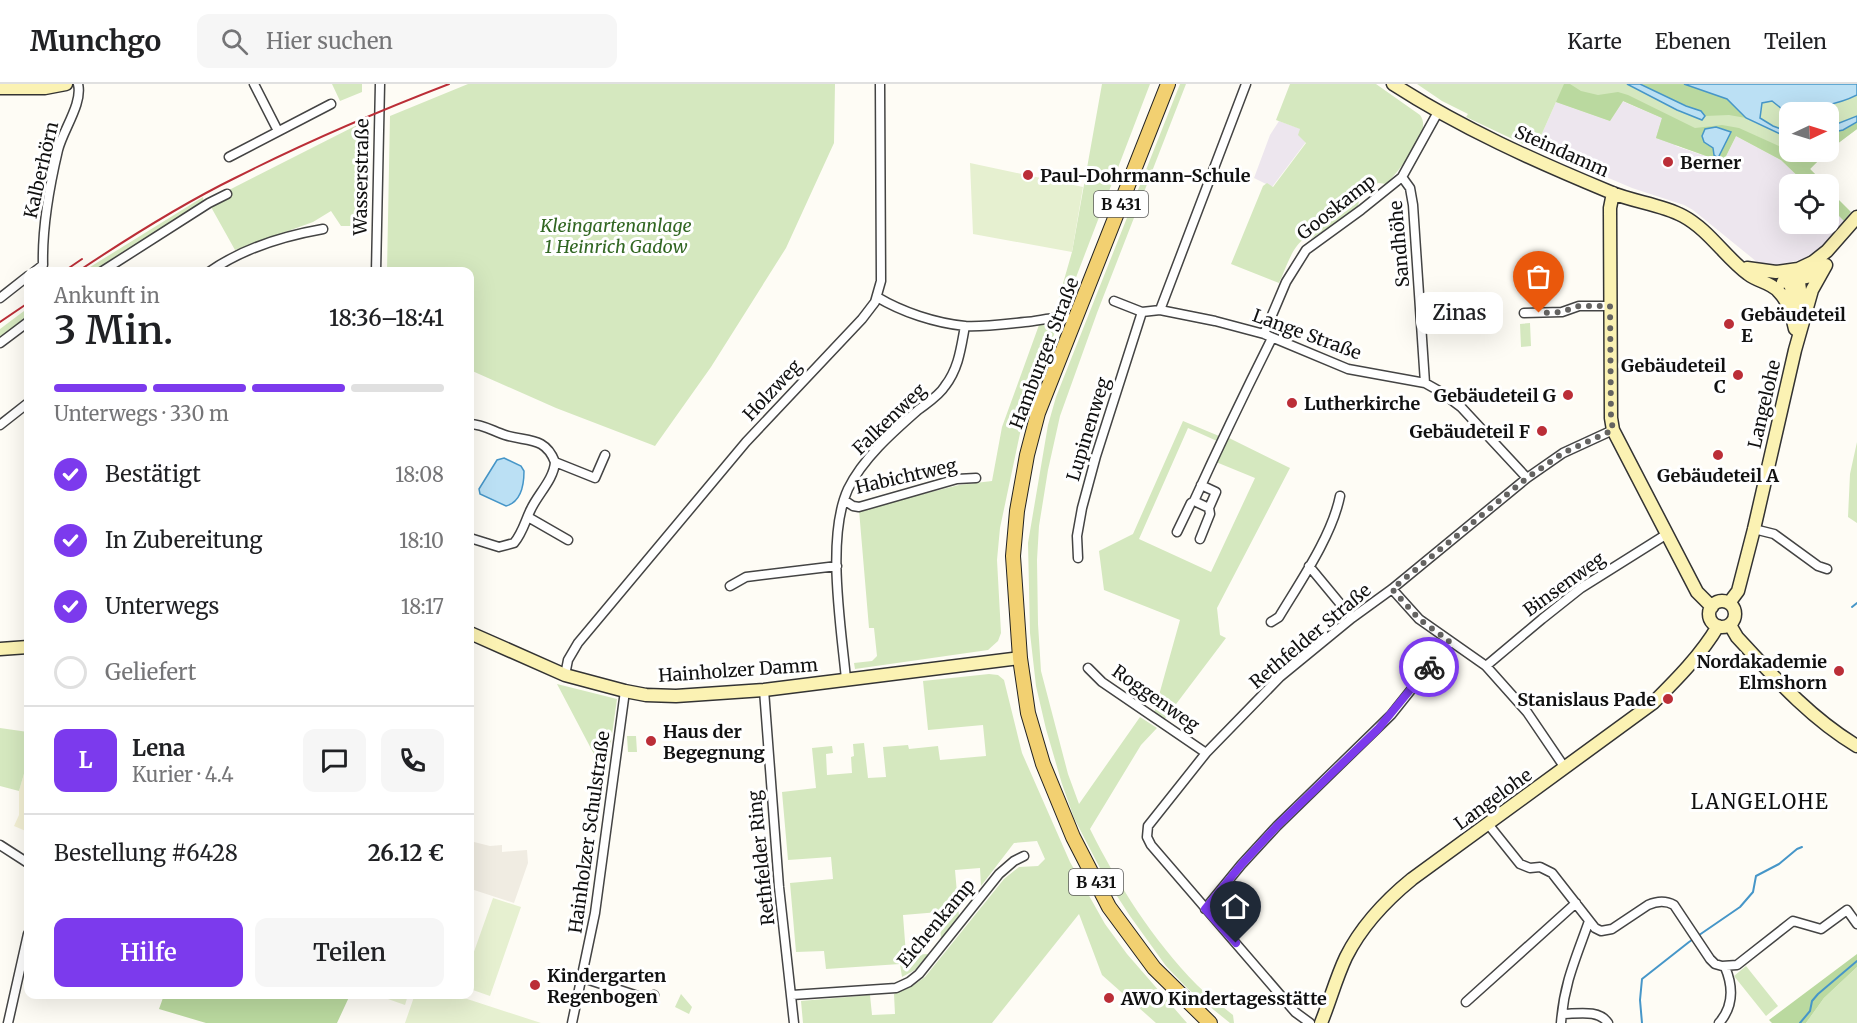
<!DOCTYPE html>
<html lang="de">
<head>
<meta charset="utf-8">
<style>
	:root { --surface:#fff; --page:#f6f6f6; --text:#202124; --muted:#757577; --line:#e0e0e0; --accent:#7c3aed }
	body { margin:0; font-family:Merriweather,serif; background:var(--page); color:var(--text); height:100vh; display:flex; flex-direction:column; font-size:22px; white-space:nowrap }
	* { box-sizing:border-box; margin:0 }
	p { font-size:20px; color:var(--muted) }
	.icon { flex:none; width:33px; height:33px; fill:none; stroke:currentColor; stroke-width:2; stroke-linecap:round; stroke-linejoin:round }
	.map { position:relative; flex:1; overflow:hidden }
	.side { position:absolute; left:24px; top:183px; width:450px; height:732px; display:flex; flex-direction:column; background:var(--surface); border-radius:12px; box-shadow:0 6px 24px #0002 }
	.side>* { flex:none }
	.needle { width:39px; rotate:86deg }
	.fabs { position:absolute; left:1779px; top:18px; display:grid; gap:12px }
	.fabs a { display:grid; place-items:center; width:60px; height:60px; border-radius:12px; background:var(--surface); box-shadow:0 6px 24px #0002; font-size:30px }
	.pin { position:absolute; display:grid; place-items:center; width:51px; height:51px; color:#fff; margin:-62px -26px; border-radius:50% 50% 50% 0; rotate:-45deg; box-shadow:0 0 6px #0007 }
	.pin .icon { rotate:45deg }
	.courier { position:absolute; display:grid; place-items:center; width:60px; height:60px; margin:-30px; border:4px solid #7c3aed; border-radius:50%; background:#fff; color:#222; box-shadow:0 2px 8px #0007 }
	.bubble { position:absolute; height:42px; border-radius:12px; background:var(--surface); box-shadow:0 6px 24px #0002; font-size:20px; font-weight:600; line-height:42px; text-align:center }
	.summary em { font-style:normal; font-weight:600 }
	.summary div { display:flex; flex-direction:column-reverse }
	.summary { display:flex; align-items:center; justify-content:space-between; height:102px; padding:0 30px }
	h1 { font-size:39px; font-weight:600; line-height:45px }
	.bar { display:grid; grid-template-columns:repeat(4,1fr); gap:9px 6px; align-content:center; height:72px; padding:0 30px }
	.bar i { height:8px; border-radius:4px; background:var(--line) }
	.bar .active { background:var(--accent) }
	.bar p { grid-column:span 4 }
	.line { display:flex; align-items:center; gap:15px; padding:0 30px; border-top:2px solid var(--line) }
	.line div { flex:1 }
	.round { display:grid; place-items:center; flex:none; width:63px; height:63px; border-radius:12px; background:var(--page) }
	ol { padding:0 30px; list-style:none }
	li { display:flex; align-items:center; gap:18px; height:66px }
	li p { margin-inline-start:auto }
	li .icon { padding:6px; border-radius:50%; background:var(--accent); color:#fff; stroke-width:4 }
	li:last-child { color:var(--muted) }
	li i { width:33px; height:33px; border:3px solid var(--line); border-radius:50% }
	.primary-button { display:flex; gap:12px; margin-top:auto; padding:12px 30px }
	.primary-button a { flex:1; height:69px; border-radius:12px; background:var(--accent); color:#fff; font-size:24px; font-weight:600; line-height:69px; text-align:center }
	.primary-button a+a { background:var(--page); color:var(--text) }
	header { display:flex; align-items:center; gap:36px; box-sizing:border-box; height:84px; padding:0 30px; background:var(--surface); border-bottom:2px solid var(--line) }
	header strong { font-size:28px }
	nav { display:flex; gap:33px; margin-inline-start:auto; font-size:21px }
	.search { width:420px; height:54px; background:var(--page); display:flex; align-items:center; gap:15px; box-sizing:border-box; padding:0 21px; border-radius:12px; color:var(--muted); font-size:22px }
	.map>svg:first-child { display:block }
</style>
</head>
<body>
<header>
<strong>Munchgo</strong>
<div class="search"><svg class="icon" aria-label="search" viewBox="0 0 24 24"><circle cx="10" cy="10" r="6"/><path d="M15 15l6 6"/></svg>Hier suchen</div>
<nav><a>Karte</a><a>Ebenen</a><a>Teilen</a></nav>
</header>
<div class="map">
<svg width="1857" height="939" viewBox="0 0 1857 939">
	<rect width="100%" height="100%" fill="#fefcf5"/>
	<path fill="#ede6ee" d="M1622 17 1662 34 1676 62 1723 78 1736 52 1781 76 1806 100H1790V140H1828L1829 122 1844 137 1819 166 1800 176 1777 181 1765 180 1757 178 1693 126 1684 121 1632 104 1536 63 1556 18 1610 37Z
		M1279 37 1301 45 1306 58 1272 103 1254 94 1270 51Z"/>
	<path fill="#f4f1d5" d="M28 676V748L14 742 19 731V707Z"/>
	<path fill="#d5e8bf" d="M332 0H362V8L340 17Z
		M468 0H835L834 59 786 164 711 283 655 362 556 324 470 286V188L387 187 390 32Z
		M1102 0H1150L1062 230 1054 231 1072 168Z
		M1180 0H1186L1097 229 1060 332 1048 386 1039 442 1037 476 1038 540 1041 587 1068 690 1079 720 1140 633 1157 644 1141 661 1090 745C1118 801 1153 856 1197 901 1208 912 1221 921 1233 931L1234 939H1230L1188 905 1166 882 1130 832 1104 792 1074 734 1062 700 1046 645 1036 602 1030 549 1028 459 1048 341 1056 313Z
		M1290 0H1376L1420 31C1434 49 1398 86 1387 100L1378 99 1359 116 1358 124 1311 155 1306 154C1292 161 1286 185 1279 199L1231 180 1263 102 1267 99 1273 103 1306 59 1298 51 1300 45 1276 36Z
		M1417 0H1857V45L1829 66 1828 28H1790V68H1827L1810 85 1825 100H1806L1781 76 1736 52 1723 78 1656 54 1662 34 1623 17 1610 37 1556 18 1536 63 1525 58 1523 60 1466 33 1468 30 1442 17Z
		M369 35 365 142H341L331 127 313 138 235 166 211 123 232 112 229 106Z
		M203 113 204 118 96 187 82 188Z
		M28 224V233L0 254V245Z
		M1059 238 1026 321 1000 444 997 476 1001 549 998 557 988 566 855 585 854 579 872 577 877 572 874 544H869L859 426 959 401 992 397 1002 343 1039 241Z
		M1530 239 1531 262 1521 263 1520 240Z
		M1183 337 1219 352 1217 357 1188 344 1139 455 1211 488 1255 394 1216 378 1227 353 1290 384 1217 524 1220 551 1226 554 1164 636 1154 629 1180 536 1104 506 1099 467 1133 450Z
		M1857 358V439L1848 433 1850 390Z
		M989 590 998 591 1004 596 1022 669 1070 778 1105 840 1127 870 1187 939H1156L1102 891 1079 830 992 939H803L801 917 870 911 872 931 895 930 894 910 911 903 925 893 1004 795 1019 783 1038 782 1045 775 1037 757 1014 759 981 802 980 784 955 786 959 832 941 855 939 828 903 831 906 871 929 870 915 886 902 893 900 880 826 885 824 867 796 868 790 799 833 795 831 773 788 776 782 708 816 704 812 664 832 662 833 669 826 670 827 691 852 689 851 673 854 672 853 660 864 659 868 694 886 693 883 663 908 661 909 665 938 662 940 676 986 672 983 641 928 646 923 597Z
		M557 600 617 615 606 693Z
		M0 644 28 648V676L19 707 0 702Z
		M627 652H636L637 668H628Z
		M1746 882 1778 922 1766 932 1734 892Z
		M1857 883V939H1806L1824 914Z
		M681 910 692 923 689 930 675 923Z"/>
	<path fill="#bad99f" d="M1564 0H1570L1581 7 1598 11 1618 8 1628 11 1695 44 1722 41 1739 44 1781 63 1789 57 1790 68H1827L1810 85 1825 100H1806L1781 76 1736 52 1723 78 1656 54 1662 34 1623 17 1610 37 1556 18Z
		M1640 0H1684L1727 15 1746 34 1729 31 1705 32 1701 27 1686 22Z
		M1857 38V45L1829 66 1828 49 1843 46Z
		M1828 105 1851 128 1844 137 1829 122Z
		M1857 870V883L1824 914 1806 939H1772L1769 936Z
		M164 911V910L350 911 337 939H206L159 925Z"/>
	<path fill="#e6f0d0" d="M970 79 1083 103 1072 168 973 150Z
		M493 814 521 823 490 912 470 905V879Z
		M390 910H408V911L405 921 388 915Z
		M415 910 455 911 541 939H405Z"/>
	<path fill="#f0ece2" d="M470 757 490 762 502 761V768L527 766 528 779 514 819 471 805Z"/>
	<path fill="#bbe0f4" stroke="#4696c8" stroke-width="1.5" d="M1627 0H1640L1686 22 1701 27 1705 32 1702 36 1677 26Z
		M1684 0H1857V11C1834 23 1807 25 1782 25L1772 17 1762 19 1760 34 1773 42 1789 48V54L1746 34 1727 15Z
		M1857 32V38L1843 46 1829 49V43Z
		M1716 43 1731 48 1718 74 1714 71 1713 64 1704 58 1702 52 1705 45Z
		M504 374 521 382 524 387C524 401 521 418 506 422L480 410 479 405 497 376Z"/>
	<g fill="none" stroke-linecap="round" stroke-linejoin="round">
		<path stroke="#4696c8" stroke-width="2" d="M1852 523 1857 519
			M1642 939 1640 916 1642 895 1689 858 1740 823 1753 808 1756 792 1779 780 1797 765 1802 763
			M1800 939 1810 927 1812 917 1818 910 1857 877"/>
		<g stroke="#444" stroke-width="11">
			<path id="street" d="M254 0 278 47
				M229 73 331 20
				M1402 93 1410 104 1413 121 1425 299
				M34 188 43 181C42 142 49 104 58 66 63 46 83 19 78 0
				M101 188 209 119 227 110
				M209 188C243 164 283 152 323 145
				M376 188 380 0
				M877 213C902 228 935 239 965 242 984 243 1005 240 1025 238 1042 237 1058 230 1075 236
				M0 214 28 192
				M1114 217 1142 228 1160 226 1215 237 1264 250 1348 285 1425 299 1441 308 1461 323 1527 394
				M1160 226 1246 0
				M1524 229 1562 228 1579 222H1610
				M1264 250 1286 198 1306 166 1361 126 1402 93 1438 28
				M0 259 28 238
				M470 340C482 340 493 347 505 351 527 358 545 352 555 378 554 395 538 410 531 425 525 437 523 448 514 459L499 463 470 454
				M0 341 28 319
				M555 378 595 394 605 371
				M1201 401 1216 408 1209 424 1194 417C1219 362 1245 308 1272 254
				M844 416 853 422 859 423 957 395 976 394
				M528 433 568 456
				M1754 445 1774 450 1818 482 1827 485
				M1177 448 1191 419 1194 417
				M1200 455 1210 430 1209 424
				M1078 474 1077 452 1082 424 1096 372 1142 228
				M1309 482 1352 534
				M730 502 746 493 837 482
				M1392 505 1419 535 1486 582 1527 628 1565 684
				M1271 538 1279 533C1300 498 1332 452 1340 412
				M1486 582 1542 535 1581 504 1667 450
				M1088 584 1102 598 1206 669
				M565 591 568 576 578 559 746 358 862 235 875 218 881 197 880 0
				M846 595C841 542 826 453 848 405 863 374 893 348 918 326 927 319 939 312 945 302 959 284 961 263 965 242
				M764 606 779 803 794 939
				M1488 740 1520 780 1530 784 1540 783 1552 789 1595 844 1601 847 1612 845 1648 821C1657 817 1665 816 1674 821L1710 875 1715 880 1722 882 1737 881 1793 837 1821 845 1847 826 1857 840
				M0 761 28 779
				M1205 825 1241 781 1277 742 1391 631 1450 557
				M583 894 644 914 654 911
				M792 911 896 904 909 898 919 890 999 790 1014 777 1024 772
				M1466 918 1576 819
				M1562 930C1577 930 1599 925 1608 939
				M8 939 28 850
				M572 939 595 829 625 607
				M1310 939 1295 928 1151 761 1147 753 1148 742 1206 669 1280 593 1352 534 1392 505 1527 394 1563 369 1613 346
				M1561 939C1564 899 1576 874 1589 837
				M1719 939C1734 922 1733 902 1725 883"/>
		</g>
		<g stroke="#333" stroke-width="15">
			<path id="secondary" d="M1393 0C1461 44 1535 77 1610 108 1633 118 1661 120 1683 132 1709 146 1725 173 1748 190 1758 198 1771 198 1779 208 1789 218 1792 232 1795 245
				M0 4H45L66 0
				M1613 109 1610 124 1611 334 1613 346 1697 508 1712 523
				M1747 184 1776 188 1798 185
				M1795 190 1799 198 1803 228
				M1783 198 1807 193 1824 182
				M1795 229 1790 197 1794 187 1813 178 1827 167 1857 133
				M1709 530a13 13 0 1 1 26 0a13 13 0 1 1-26 0Z
				M1729 519 1738 507 1754 445 1795 266 1812 206 1826 181
				M1730 541 1737 553C1774 593 1810 634 1857 662
				M470 549 565 591 625 607 646 611 676 612 764 606 1020 574
				M0 565 28 563
				M1321 939C1330 917 1336 894 1346 873 1362 841 1385 817 1412 795L1653 619C1676 596 1701 571 1718 542"/>
		</g>
		<g stroke="#222" stroke-width="16">
			<path id="primary" d="M1168 0 1038 329 1027 371 1017 427 1013 472 1020 574 1028 629 1043 680 1073 753 1109 823 1154 884 1210 939"/>
		</g>
		<use href="#street" stroke="#fff" stroke-width="8"/>
		<use href="#secondary" stroke="#fbf2b3" stroke-width="12"/>
		<use href="#primary" stroke="#f2d071" stroke-width="14"/>
		<path stroke="#bb2e37" stroke-width="2" d="M63 188 82 175
			M77 188C128 154 180 121 235 94 304 59 376 28 449 0
			M0 238 28 219"/>
	</g>
	<g fill="none" stroke-linecap="round" stroke-linejoin="round">
		<path stroke="#646361" stroke-width="6" stroke-dasharray="0 10.8" d="M1429 583 1449 557 1419 535 1392 505 1527 394 1563 369 1613 346 1611 334 1610 222H1579L1562 228 1539 229"/>
		<path stroke="#7c3aed" stroke-width="8" d="M1236 859 1205 825 1241 781 1277 742 1378 645 1429 583"/>
	</g>
	<g fill="#bb2e37" stroke="#fff" stroke-width="2">
		<circle cx="1668" cy="78" r="6"/>
		<circle cx="1028" cy="91" r="6"/>
		<circle cx="1729" cy="240" r="6"/>
		<circle cx="1738" cy="291" r="6"/>
		<circle cx="1568" cy="311" r="6"/>
		<circle cx="1292" cy="319" r="6"/>
		<circle cx="1542" cy="347" r="6"/>
		<circle cx="1718" cy="371" r="6"/>
		<circle cx="1839" cy="587" r="6"/>
		<circle cx="1668" cy="615" r="6"/>
		<circle cx="651" cy="657" r="6"/>
		<circle cx="535" cy="901" r="6"/>
		<circle cx="1109" cy="914" r="6"/>
	</g>
	<g text-anchor="middle" dominant-baseline="central" stroke-width="6" stroke-linejoin="round" paint-order="stroke">
		<g fill="#fff" stroke="#585858" stroke-width="1.5">
			<rect x="1094" y="107" width="54" height="26" rx="4.5"/>
			<rect x="1069" y="785" width="54" height="26" rx="4.5"/>
		</g>
		<g font-size="16" font-weight="bold" fill="#111">
			<text x="1121" y="120">B 431</text>
			<text x="1096" y="798">B 431</text>
		</g>
		<g font-size="18" fill="#111" stroke="#fff">
			<text transform="translate(1562 67) rotate(24)">Steindamm</text>
			<text transform="translate(41 86) rotate(-77)">Kalberhörn</text>
			<text transform="translate(361 93) rotate(-89)">Wasserstraße</text>
			<text transform="translate(1336 123) rotate(-38)">Gooskamp</text>
			<text transform="translate(1399 160) rotate(-95)">Sandhöhe</text>
			<text transform="translate(1307 250) rotate(20)">Lange Straße</text>
			<text transform="translate(1044 269) rotate(-69)">Hamburger Straße</text>
			<text transform="translate(772 306) rotate(-47)">Holzweg</text>
			<text transform="translate(1764 320) rotate(-77)">Langelohe</text>
			<text transform="translate(889 335) rotate(-44)">Falkenweg</text>
			<text transform="translate(1088 345) rotate(-73)">Lupinenweg</text>
			<text transform="translate(906 392) rotate(-13)">Habichtweg</text>
			<text transform="translate(1564 500) rotate(-36)">Binsenweg</text>
			<text transform="translate(1310 552) rotate(-40)">Rethfelder Straße</text>
			<text transform="translate(738 586) rotate(-4)">Hainholzer Damm</text>
			<text transform="translate(1156 614) rotate(35)">Roggenweg</text>
			<text transform="translate(1493 715) rotate(-36)">Langelohe</text>
			<text transform="translate(589 748) rotate(-82)">Hainholzer Schulstraße</text>
			<text transform="translate(761 774) rotate(-96)">Rethfelder Ring</text>
			<text transform="translate(936 839) rotate(-50)">Eichenkamp</text>
		</g>
		<g font-size="18" font-weight="bold" fill="#111" stroke="#fff" text-anchor="start">
			<text x="1680" y="78">Berner</text>
			<text x="1040" y="91">Paul-Dohrmann-Schule</text>
			<text x="1741" y="230">Gebäudeteil<tspan x="1741" dy="21">E</tspan></text>
			<text x="1726" y="281" text-anchor="end">Gebäudeteil<tspan x="1726" dy="21">C</tspan></text>
			<text x="1556" y="311" text-anchor="end">Gebäudeteil G</text>
			<text x="1304" y="319">Lutherkirche</text>
			<text x="1530" y="347" text-anchor="end">Gebäudeteil F</text>
			<text x="1718" y="391" text-anchor="middle">Gebäudeteil A</text>
			<text x="1827" y="577" text-anchor="end">Nordakademie<tspan x="1827" dy="21">Elmshorn</tspan></text>
			<text x="1656" y="615" text-anchor="end">Stanislaus Pade</text>
			<text x="663" y="647">Haus der<tspan x="663" dy="21">Begegnung</tspan></text>
			<text x="547" y="891">Kindergarten<tspan x="547" dy="21">Regenbogen</tspan></text>
			<text x="1121" y="914">AWO Kindertagesstätte</text>
		</g>
		<g font-size="18" font-style="italic" fill="#326723" stroke="#fff">
			<text x="616" y="141">Kleingartenanlage<tspan x="616" dy="21">1 Heinrich Gadow</tspan></text>
		</g>
		<g font-size="20" letter-spacing="1.5" fill="#111" stroke="#fff">
			<text x="1760" y="717">LANGELOHE</text>
		</g>
	</g>
</svg>
<div class="fabs">
<a><svg class="needle" viewBox="-14 -14 28 28"><path d="M0-13l5 13h-10z" fill="#e53935"/><path d="M0 13l5-13h-10z" fill="#757577"/></svg></a>
<a><svg class="icon" aria-label="locate" viewBox="0 0 24 24"><circle cx="12" cy="12" r="6"/><path d="M12 2v4M12 18v4M2 12h4M18 12h4"/></svg></a>
</div>
<div class="pin" style="left:1539px;top:229px;background:#ea580c"><svg class="icon" aria-label="bag" viewBox="0 0 24 24"><path d="M5 8h14l-1 12H6zM9 8a3 3 0 0 1 6 0"/></svg></div>
<div class="pin" style="left:1236px;top:859px;background:#1f2937"><svg class="icon" aria-label="home" viewBox="0 0 24 24"><path d="M3 11l9-7 9 7M6 9v11h12V9"/></svg></div>
<div class="courier" style="left:1429px;top:583px"><svg class="icon" aria-label="bike" viewBox="0 0 24 24"><circle cx="6" cy="16" r="4"/><circle cx="18" cy="16" r="4"/><path d="M6 16l4-8h5l3 8M10 8l3 8H6M13 5h3"/></svg></div>
<div class="bubble" style="left:1416px;top:208px;width:87px">Zinas</div>
<section class="side">
<div class="summary"><div><h1>3 Min.</h1><p>Ankunft in</p></div><em>18:36–18:41</em></div>
<div class="bar"><i class="active"></i><i class="active"></i><i class="active"></i><i></i><p>Unterwegs · 330 m</p></div>
<ol>
<li><svg class="icon" aria-label="check" viewBox="0 0 24 24"><path d="M5 12l5 5 9-10"/></svg>Bestätigt<p>18:08</p></li>
<li><svg class="icon" aria-label="check" viewBox="0 0 24 24"><path d="M5 12l5 5 9-10"/></svg>In Zubereitung<p>18:10</p></li>
<li><svg class="icon" aria-label="check" viewBox="0 0 24 24"><path d="M5 12l5 5 9-10"/></svg>Unterwegs<p>18:17</p></li>
<li><i></i>Geliefert</li>
</ol>
<div class="line" style="height:108px"><b class="round" style="background:var(--accent);color:#fff">L</b><div><b>Lena</b><p>Kurier · 4.4</p></div><a class="round"><svg class="icon" aria-label="chat" viewBox="0 0 24 24"><path d="M4 5h16v11H9l-5 4z"/></svg></a><a class="round"><svg class="icon" aria-label="phone" viewBox="0 0 24 24"><path d="M5 4h4l2 5-3 2q2 4 5 5l2-3 5 2v4C11 20 4 13 5 4z"/></svg></a></div>
<div class="line" style="height:78px"><div>Bestellung #6428</div><b>26.12 €</b></div>
<div class="primary-button"><a>Hilfe</a><a>Teilen</a></div>
</section>
</div>
</body>
</html>
